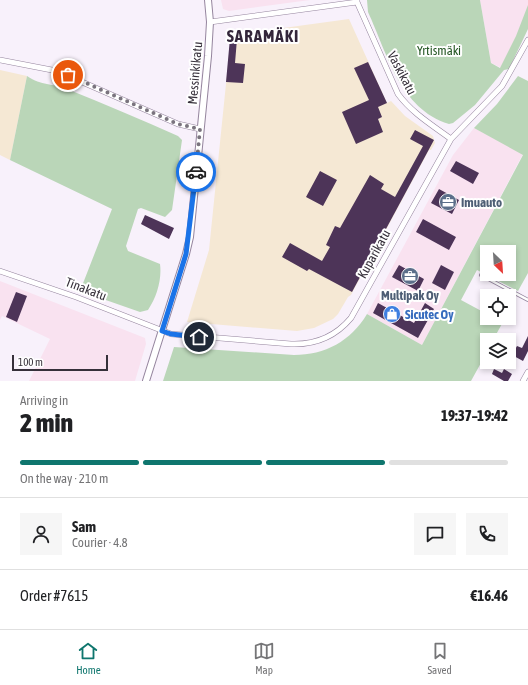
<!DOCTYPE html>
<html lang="en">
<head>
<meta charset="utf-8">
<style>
	:root { --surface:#fff; --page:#f6f6f6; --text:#202124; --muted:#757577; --line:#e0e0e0; --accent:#0f766e }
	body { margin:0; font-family:"Asap Condensed",sans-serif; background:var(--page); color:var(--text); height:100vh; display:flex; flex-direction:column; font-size:15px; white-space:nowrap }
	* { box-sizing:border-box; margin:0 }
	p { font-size:13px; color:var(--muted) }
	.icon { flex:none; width:22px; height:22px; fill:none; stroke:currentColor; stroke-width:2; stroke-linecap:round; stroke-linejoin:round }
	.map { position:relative; height:381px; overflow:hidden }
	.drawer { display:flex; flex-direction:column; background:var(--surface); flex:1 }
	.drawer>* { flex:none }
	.needle { width:26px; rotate:155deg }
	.fabs { position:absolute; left:480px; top:245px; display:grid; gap:8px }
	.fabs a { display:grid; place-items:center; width:36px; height:36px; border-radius:0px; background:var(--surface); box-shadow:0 2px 6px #0003; font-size:20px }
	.scale { position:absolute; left:12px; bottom:10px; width:96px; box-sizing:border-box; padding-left:4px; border:2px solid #36303a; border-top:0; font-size:11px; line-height:14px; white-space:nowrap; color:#36303a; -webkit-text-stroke:3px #fff; paint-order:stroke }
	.pin { position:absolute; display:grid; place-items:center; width:34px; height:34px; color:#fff; margin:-17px; border:2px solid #fff; border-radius:50%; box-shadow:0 1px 4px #0007 }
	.courier { position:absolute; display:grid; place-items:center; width:40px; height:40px; margin:-20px; border:3px solid #1a73e8; border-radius:50%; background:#fff; color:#222; box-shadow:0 1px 5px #0007 }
	.overview em { font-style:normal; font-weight:800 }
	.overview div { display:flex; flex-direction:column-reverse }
	.overview { display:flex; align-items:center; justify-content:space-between; height:68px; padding:0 20px }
	h1 { font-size:26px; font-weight:800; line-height:30px }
	.bar { display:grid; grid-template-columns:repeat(4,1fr); gap:6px 4px; align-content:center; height:48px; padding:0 20px }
	.bar i { height:5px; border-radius:3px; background:var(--line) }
	.bar .selected { background:var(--accent) }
	.bar p { grid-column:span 4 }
	.line { display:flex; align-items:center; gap:10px; padding:0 20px; border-top:1px solid var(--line) }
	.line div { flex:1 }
	.round { display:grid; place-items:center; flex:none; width:42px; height:42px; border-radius:0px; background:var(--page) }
	.tab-bar { display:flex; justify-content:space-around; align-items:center; height:56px; border-top:1px solid var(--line); background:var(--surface); font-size:11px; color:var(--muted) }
	.tab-bar a { display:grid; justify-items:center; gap:2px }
	.tab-bar .selected { color:var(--accent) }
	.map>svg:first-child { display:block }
</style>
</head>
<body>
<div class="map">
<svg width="528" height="381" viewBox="0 0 528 381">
	<rect width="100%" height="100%" fill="#f8f1fb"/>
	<path fill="#f5e8d4" d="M349 19 387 103 391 101 405 116 433 136 435 143 431 150H429L351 295 348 297 338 314 333 319 314 328 297 331 187 322 209 250 231 35Z
		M0 70 27 76 10 160 0 155Z"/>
	<path fill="#f9e2f0" d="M221 0H310L229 11 223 9Z
		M480 0H528V19L504 69 491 63Z
		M474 128 523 154 422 345 367 314 453 155Z
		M0 281 145 338 146 344 135 381H29L50 339 2 316 0 320Z"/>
	<path fill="#bad6b8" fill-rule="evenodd" d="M367 0H480L491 63 500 68 516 36 528 5V29L509 69 504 70 475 105 453 123 449 124C400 109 387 53 368 12Z
		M27 76C42 86 52 83 67 89 105 104 142 120 178 136L182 140 172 210 165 217 141 208 138 209 126 246 128 251 160 264C162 279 157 297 148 310L140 312 80 291 112 209 10 160Z
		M518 76 528 81V273L518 291 477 270 461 300 487 314V318H495L503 322 493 340H487V352L471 381H163L174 347 294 355C325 355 351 341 367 314L422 345 523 155 474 128 497 104ZM487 252H509V274H487Z"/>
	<path fill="#4d3458" d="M230 38 237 39 235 63 245 64 243 83 226 82Z
		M368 62 387 103 378 107 382 117 378 119 383 132 356 144 342 112 369 100 354 68Z
		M415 130 434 140 352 292 309 269 307 271 282 257 290 243 322 261 330 247 326 245 335 226 340 228 370 175 384 184 381 189 395 197 423 146 410 139Z
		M456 161 479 173 473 184 450 171Z
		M320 171 337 180 323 206 306 197Z
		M439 189 459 200 452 214 431 203Z
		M145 215 174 228 169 239 141 224Z
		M423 219 456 237 449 250 416 232Z
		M399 265 424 279 418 291 392 277Z
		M441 265 454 272 445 290 432 283Z
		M16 292 27 296 17 322 6 317Z
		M378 303 414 323 425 303 434 309 418 338 373 313Z
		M528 336V351L523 361 512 355 517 346 522 348Z
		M494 369 502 373 504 369 512 374 508 381H504L492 374Z"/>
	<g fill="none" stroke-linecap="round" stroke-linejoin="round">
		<g stroke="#95859e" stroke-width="4">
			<path id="service" d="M481 275 528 300"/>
		</g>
		<g stroke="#95859e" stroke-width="6">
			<path id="minor" d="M357 0V2L398 94C412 113 432 125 451 139
				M210 22 357 2
				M0 60 57 71 178 124 200 129
				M0 271 76 297 171 334 291 344C316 345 335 337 351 318L451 139 502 86 528 40
				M523 381 528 372"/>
		</g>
		<g stroke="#95859e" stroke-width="8">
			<path id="tertiary" d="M146 381 186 254 190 237 208 56 210 22 208 0"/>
		</g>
		<use href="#service" stroke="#fff" stroke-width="2.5"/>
		<use href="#minor" stroke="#fff" stroke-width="5"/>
		<use href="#tertiary" stroke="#fff" stroke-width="6"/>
	</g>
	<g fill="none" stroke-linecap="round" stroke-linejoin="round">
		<path stroke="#7a747e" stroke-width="4" stroke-dasharray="0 7.2" d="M68 75 178 124 200 129 196 172"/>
		<path stroke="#1a73e8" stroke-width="5" d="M196 172 186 254 162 331 171 334 199 337"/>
	</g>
	<defs>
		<g id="office-disc" transform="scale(0.9)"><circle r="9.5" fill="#5c6f8a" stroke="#fff"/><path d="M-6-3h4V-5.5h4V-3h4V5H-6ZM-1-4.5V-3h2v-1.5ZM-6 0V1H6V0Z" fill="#fff"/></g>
		<g id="shop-disc" transform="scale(0.9)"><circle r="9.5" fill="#3f7fe0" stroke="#fff"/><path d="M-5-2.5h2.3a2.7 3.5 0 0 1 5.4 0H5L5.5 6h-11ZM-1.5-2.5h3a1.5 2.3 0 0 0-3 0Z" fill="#fff"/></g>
	</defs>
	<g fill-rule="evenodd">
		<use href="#office-disc" x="448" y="202"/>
		<use href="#office-disc" x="410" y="276"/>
		<use href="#shop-disc" x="392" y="314"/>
	</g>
	<g text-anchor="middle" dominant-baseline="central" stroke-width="4" stroke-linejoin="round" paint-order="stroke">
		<g font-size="13" fill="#255724" stroke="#fff">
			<text x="439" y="50">Yrtismäki</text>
		</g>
		<g font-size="13" fill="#36303a" stroke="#fff">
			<text transform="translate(195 73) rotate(-85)">Messinkikatu</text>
			<text transform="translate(402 73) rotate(62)">Vaskikatu</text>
			<text transform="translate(374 254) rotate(-61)">Kuparikatu</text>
			<text transform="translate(86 289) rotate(21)">Tinakatu</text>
		</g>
		<g font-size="13" font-weight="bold" fill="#4e5e75" stroke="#fff" text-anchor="start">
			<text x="461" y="202">Imuauto</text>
			<text x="410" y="295" text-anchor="middle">Multipak Oy</text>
		</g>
		<g font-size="13" font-weight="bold" fill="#366cbe" stroke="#fff" text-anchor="start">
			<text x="405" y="314">Sicutec Oy</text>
		</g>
		<g font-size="17" font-weight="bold" letter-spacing="1" fill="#33263a" stroke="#fff">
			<text x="263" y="36">SARAMÄKI</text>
		</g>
	</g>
</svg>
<div class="fabs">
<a><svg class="needle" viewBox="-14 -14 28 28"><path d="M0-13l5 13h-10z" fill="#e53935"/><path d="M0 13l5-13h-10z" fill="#757577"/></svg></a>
<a><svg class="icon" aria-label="locate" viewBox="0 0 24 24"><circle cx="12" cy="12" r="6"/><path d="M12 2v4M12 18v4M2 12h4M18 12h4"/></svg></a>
<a><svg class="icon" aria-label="layers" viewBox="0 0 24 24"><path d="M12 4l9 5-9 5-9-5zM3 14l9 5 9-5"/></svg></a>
</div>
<div class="scale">100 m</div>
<div class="pin" style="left:68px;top:75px;background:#ea580c"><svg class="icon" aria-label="bag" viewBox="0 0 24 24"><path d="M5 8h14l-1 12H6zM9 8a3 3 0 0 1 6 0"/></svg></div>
<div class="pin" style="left:199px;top:337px;background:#1f2937"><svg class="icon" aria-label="home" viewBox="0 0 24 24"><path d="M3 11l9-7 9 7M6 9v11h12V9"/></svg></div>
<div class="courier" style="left:196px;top:172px"><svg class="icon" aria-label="car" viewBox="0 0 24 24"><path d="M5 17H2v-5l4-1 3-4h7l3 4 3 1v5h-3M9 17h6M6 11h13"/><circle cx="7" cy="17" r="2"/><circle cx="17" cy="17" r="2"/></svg></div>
</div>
<section class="drawer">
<div class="overview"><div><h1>2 min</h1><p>Arriving in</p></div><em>19:37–19:42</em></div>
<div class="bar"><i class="selected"></i><i class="selected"></i><i class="selected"></i><i></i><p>On the way · 210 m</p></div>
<div class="line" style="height:72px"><a class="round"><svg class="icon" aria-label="person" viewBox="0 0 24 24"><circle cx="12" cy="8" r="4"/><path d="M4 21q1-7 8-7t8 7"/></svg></a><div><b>Sam</b><p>Courier · 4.8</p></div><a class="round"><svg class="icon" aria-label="chat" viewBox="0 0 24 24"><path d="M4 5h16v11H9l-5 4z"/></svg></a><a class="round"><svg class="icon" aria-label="phone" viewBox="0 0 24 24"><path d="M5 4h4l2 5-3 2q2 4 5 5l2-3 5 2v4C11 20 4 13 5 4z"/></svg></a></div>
<div class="line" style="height:52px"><div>Order #7615</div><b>€16.46</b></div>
</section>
<nav class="tab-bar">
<a class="selected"><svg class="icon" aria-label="home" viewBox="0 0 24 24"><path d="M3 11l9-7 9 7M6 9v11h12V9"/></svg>Home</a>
<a><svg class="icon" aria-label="map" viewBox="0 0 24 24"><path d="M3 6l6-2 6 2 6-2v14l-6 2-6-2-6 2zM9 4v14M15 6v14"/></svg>Map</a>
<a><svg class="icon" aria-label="saved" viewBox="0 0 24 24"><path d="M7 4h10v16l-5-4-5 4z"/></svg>Saved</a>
</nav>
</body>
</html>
